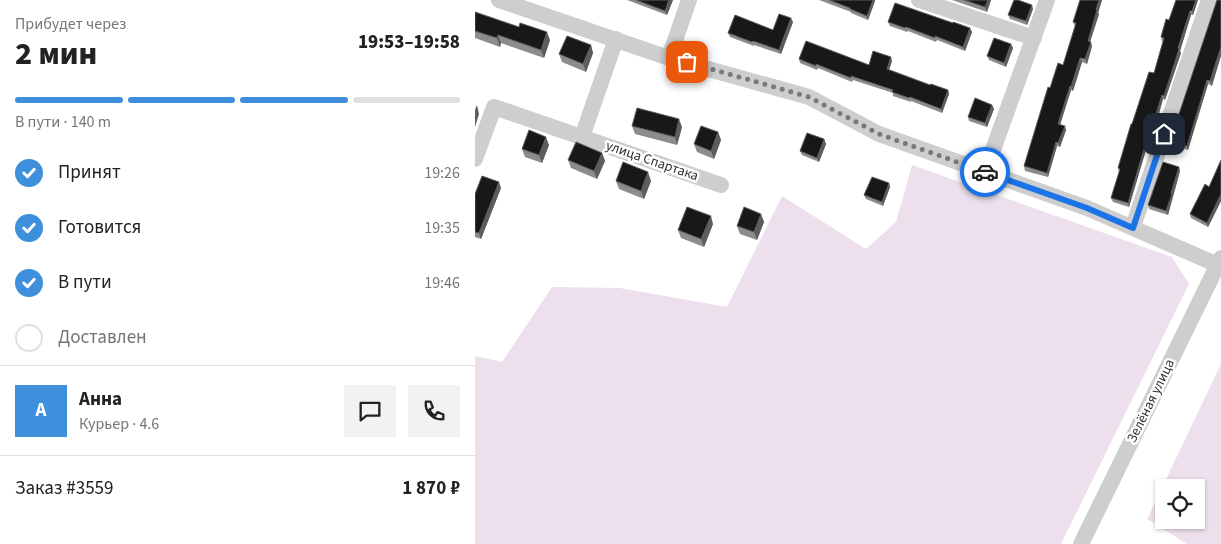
<!DOCTYPE html>
<html lang="ru">
<head>
<meta charset="utf-8">
<style>
	:root { --surface:#fff; --page:#f2f2f2; --text:#222; --muted:#767676; --line:#e0e0e0; --accent:#3e8fdc }
	body { margin:0; font-family:"Source Sans 3",sans-serif; background:var(--page); color:var(--text); height:100vh; display:flex; flex-direction:column; font-size:19px; white-space:nowrap }
	* { box-sizing:border-box; margin:0 }
	p { font-size:16px; color:var(--muted) }
	.icon { flex:none; width:28px; height:28px; fill:none; stroke:currentColor; stroke-width:2; stroke-linecap:round; stroke-linejoin:round }
	.map { position:relative; flex:1; overflow:hidden }
	.panel { display:flex; flex-direction:column; background:var(--surface); width:475px }
	.panel>* { flex:none }
	.buttons { position:absolute; left:680px; top:479px; display:grid; gap:10px }
	.buttons a { display:grid; place-items:center; width:50px; height:50px; border-radius:0px; background:var(--surface); box-shadow:0 1px 4px #0004; font-size:25px }
	.pin { position:absolute; display:grid; place-items:center; width:42px; height:42px; color:#fff; margin:-21px; border-radius:10px; box-shadow:0 2px 8px #0006 }
	.courier { position:absolute; display:grid; place-items:center; width:50px; height:50px; margin:-25px; border:4px solid #1a73e8; border-radius:50%; background:#fff; color:#222; box-shadow:0 1px 6px #0007 }
	.headline em { font-style:normal; font-weight:800 }
	.headline div { display:flex; flex-direction:column-reverse }
	.headline { display:flex; align-items:center; justify-content:space-between; height:85px; padding:0 15px }
	h1 { font-size:32px; font-weight:800; line-height:38px }
	.bar { display:grid; grid-template-columns:repeat(4,1fr); gap:8px 5px; align-content:center; height:60px; padding:0 15px }
	.bar i { height:6px; border-radius:4px; background:var(--line) }
	.bar .selected { background:var(--accent) }
	.bar p { grid-column:span 4 }
	.line { display:flex; align-items:center; gap:12px; padding:0 15px; border-top:1px solid var(--line) }
	.line div { flex:1 }
	.round { display:grid; place-items:center; flex:none; width:52px; height:52px; border-radius:0px; background:var(--page) }
	ol { padding:0 15px; list-style:none }
	li { display:flex; align-items:center; gap:15px; height:55px }
	li p { margin-inline-start:auto }
	li .icon { padding:5px; border-radius:50%; background:var(--accent); color:#fff; stroke-width:4 }
	li:last-child { color:var(--muted) }
	li i { width:28px; height:28px; border:2px solid var(--line); border-radius:50% }
	main { display:flex; flex:1; min-height:0 }
	.map>svg:first-child { display:block }
</style>
</head>
<body>
<main>
<section class="panel">
<div class="headline"><div><h1>2 мин</h1><p>Прибудет через</p></div><em>19:53–19:58</em></div>
<div class="bar"><i class="selected"></i><i class="selected"></i><i class="selected"></i><i></i><p>В пути · 140 m</p></div>
<ol>
<li><svg class="icon" aria-label="check" viewBox="0 0 24 24"><path d="M5 12l5 5 9-10"/></svg>Принят<p>19:26</p></li>
<li><svg class="icon" aria-label="check" viewBox="0 0 24 24"><path d="M5 12l5 5 9-10"/></svg>Готовится<p>19:35</p></li>
<li><svg class="icon" aria-label="check" viewBox="0 0 24 24"><path d="M5 12l5 5 9-10"/></svg>В пути<p>19:46</p></li>
<li><i></i>Доставлен</li>
</ol>
<div class="line" style="height:90px"><b class="round" style="background:var(--accent);color:#fff">А</b><div><b>Анна</b><p>Курьер · 4.6</p></div><a class="round"><svg class="icon" aria-label="chat" viewBox="0 0 24 24"><path d="M4 5h16v11H9l-5 4z"/></svg></a><a class="round"><svg class="icon" aria-label="phone" viewBox="0 0 24 24"><path d="M5 4h4l2 5-3 2q2 4 5 5l2-3 5 2v4C11 20 4 13 5 4z"/></svg></a></div>
<div class="line" style="height:65px"><div>Заказ #3559</div><b>1 870 ₽</b></div>
</section>
<div class="map">
<svg width="746" height="544" viewBox="0 0 746 544">
	<rect width="100%" height="100%" fill="#fff"/>
	<path fill="#ede0ec" fill-rule="evenodd" d="M437 165 697 257 714 284 586 544H0V356L27 362 77 287 145 288 252 307 307 196 391 249 421 222Z
		M746 364V544H712L672 519ZM689 488H721V520H689Z"/>
	<g fill="none" stroke-linecap="round" stroke-linejoin="round">
		<path stroke="#cecece" stroke-width="16" d="M24 0 194 58 334 97 404 134 612 208 743 265
			M444 0 559 38
			M194 58 214 0
			M107 137 141 39
			M0 159 19 107 246 185
			M510 172 572 0
			M658 227 734 0
			M606 544 746 258"/>
	</g>
	<path fill="#8c8c8c" d="M152 0H198L192 15Z
		M344 0H400V1L393 20 376 13V12Z
		M477 0H516L512 12Z
		M605 0H627L623 13 624 14 615 42 617 46 612 64 607 62 598 91 596 90 585 125 591 130 585 147 582 146 573 177 550 171 549 166 575 88 588 65 600 26 598 22Z
		M701 0H723L718 15H716L705 51 706 53 690 100 688 99 681 124 679 123 654 207 638 202 636 198 644 172 643 168 657 124 679 73 688 41H687L686 37 694 20Z
		M742 0 737 86 733 84 713 150 696 145 695 141Z
		M558 9 552 25 535 19 533 15Z
		M0 12 75 40 69 58 26 43 25 47 0 38Z
		M318 22 306 54 279 45V46L255 37 253 33 298 30Z
		M413 22 478 23 495 28 497 32 490 51 462 40 461 42 433 31 432 32 415 26Z
		M536 44 538 48 531 67 514 60 512 56Z
		M116 45 118 53 111 72 87 62 84 54Z
		M324 59 394 65 417 61 414 70 455 85 473 90 474 94 467 113 436 101V102L418 96V93L378 80 377 82 343 68 342 70 325 63Z
		M517 105 519 109 512 127 494 121 493 117Z
		M157 126 207 127 202 145 160 134Z
		M243 132 246 140 239 159 222 152 219 144Z
		M349 139 351 144 344 162 327 155 325 151Z
		M74 145 67 163 50 157 47 149Z
		M127 153 130 161 122 179 96 168 93 160Z
		M746 160V201L733 227 716 218 715 214 734 187Z
		M704 167 705 171 693 215 674 209 673 205Z
		M141 181H176L169 199 144 189Z
		M414 183 415 187 408 206 391 199 389 195Z
		M26 188 6 239 0 237V194Z
		M286 214 289 222 282 240 265 234 262 226Z
		M238 224 229 247 206 238 203 230Z"/>
	<path fill="#5d5d5d" d="M194 0H198L192 15 190 11Z
		M398 0H400V1L393 20 392 16Z
		M513 0H516L512 12 510 7Z
		M624 0H627L623 13 624 14 614 45 613 41Z
		M721 0H723L718 15 717 11Z
		M557 5 558 9 552 25 551 21Z
		M715 11 716 15 705 51 706 53 690 100 689 96Z
		M316 18 318 22 306 54 304 50Z
		M495 28 497 32 490 51 488 47Z
		M72 32 75 40 69 58 66 50Z
		M23 35 26 43 25 47 22 38Z
		M616 42 617 46 612 64 610 59Z
		M536 44 538 48 531 67 529 63Z
		M116 45 118 53 111 72 108 64Z
		M746 47V56L737 86 735 81Z
		M416 57 417 61 413 73 412 69Z
		M605 58 607 62 598 91 596 87Z
		M732 80 733 84 713 150 712 146Z
		M595 86 596 90 584 128 583 124Z
		M473 90 474 94 467 113 466 109Z
		M687 95 688 99 681 124 679 120Z
		M2 105 4 114 0 127V110Z
		M517 105 519 109 512 127 510 123Z
		M204 119 207 127 202 145 200 137Z
		M678 119 679 123 654 207 653 203Z
		M590 126 591 130 585 147 583 143Z
		M243 132 246 140 239 159 236 151Z
		M71 137 74 145 67 163 64 155Z
		M349 139 351 144 344 162 342 158Z
		M581 142 582 146 573 177 572 173Z
		M127 153 130 161 122 179 119 171Z
		M704 167 705 171 693 215 691 211 696 193Z
		M173 172 176 181 169 199 166 191Z
		M24 182 26 188 6 239 4 233Z
		M414 183 415 187 408 206 407 202Z
		M746 194V201L733 227 732 223Z
		M286 214 289 222 282 240 279 232Z
		M236 216 238 224 229 247 226 239Z"/>
	<path fill="#181818" stroke="#5d5d5d" d="M161 0H194L190 11Z
		M354 0H398L392 16 375 9V8Z
		M489 0H513L510 7Z
		M539 0H543L557 5 551 21 533 15Z
		M605 0H624L621 10H622L613 41 616 42 610 59 605 58 596 87 595 86 583 124 590 126 583 143 581 142 572 173 549 166 573 87 575 88 583 63 588 65 601 23 598 22Z
		M701 0H721L717 11H715L703 48 704 49 689 96 687 95 679 120 678 119 653 203 636 198 645 169 643 168 656 124H657L674 72 679 73 689 38 686 37 691 19 694 20Z
		M742 0H746V47L735 81 732 80 712 146 695 141Z
		M420 3 478 23V22L495 28 488 47 460 36V38L431 27 430 28 413 22Z
		M0 12 44 27 45 23 72 32 66 50 23 35 22 38 0 31Z
		M304 14 316 18 304 50 278 41 277 42 253 33 260 15 298 30Z
		M92 36 116 45 108 64 84 54Z
		M519 38 536 44 529 63 512 56Z
		M331 41 394 65 398 51 416 57 412 69 455 85 456 84 473 90 466 109 435 97 434 98 417 92 418 90 376 76V78L341 64V66L324 59Z
		M500 98 517 105 510 123 493 117Z
		M162 108 204 119 200 137 157 126Z
		M226 126 243 132 236 151 219 144Z
		M54 130 71 137 64 155 47 149Z
		M332 133 349 139 342 158 325 151Z
		M101 142 127 153 119 171 93 160Z
		M746 160V194L732 223 715 214 730 184 734 187Z
		M148 162 173 172 166 191 141 181Z
		M688 162 704 167 696 193 697 194 691 211 673 205Z
		M7 176 24 182 4 233 0 232V194Z
		M397 177 414 183 407 202 389 195Z
		M212 207 236 216 226 239 203 230Z
		M269 207 286 214 279 232 262 226Z"/>
	<g fill="none" stroke-linecap="round" stroke-linejoin="round">
		<path stroke="#797979" stroke-width="5" stroke-dasharray="0 9" d="M212 62 334 97 404 134 510 172"/>
		<path stroke="#1a73e8" stroke-width="6" d="M510 172 612 208 658 228 689 134"/>
	</g>
	<g text-anchor="middle" dominant-baseline="central" stroke-width="5" stroke-linejoin="round" paint-order="stroke">
		<g font-size="14" fill="#313131" stroke="#fff">
			<text transform="translate(177 161) rotate(19)">улица Спартака</text>
			<text transform="translate(676 401) rotate(-64)">Зелёная улица</text>
		</g>
	</g>
</svg>
<div class="buttons">
<a><svg class="icon" aria-label="locate" viewBox="0 0 24 24"><circle cx="12" cy="12" r="6"/><path d="M12 2v4M12 18v4M2 12h4M18 12h4"/></svg></a>
</div>
<div class="pin" style="left:212px;top:62px;background:#ea580c"><svg class="icon" aria-label="bag" viewBox="0 0 24 24"><path d="M5 8h14l-1 12H6zM9 8a3 3 0 0 1 6 0"/></svg></div>
<div class="pin" style="left:689px;top:134px;background:#1f2937"><svg class="icon" aria-label="home" viewBox="0 0 24 24"><path d="M3 11l9-7 9 7M6 9v11h12V9"/></svg></div>
<div class="courier" style="left:510px;top:172px"><svg class="icon" aria-label="car" viewBox="0 0 24 24"><path d="M5 17H2v-5l4-1 3-4h7l3 4 3 1v5h-3M9 17h6M6 11h13"/><circle cx="7" cy="17" r="2"/><circle cx="17" cy="17" r="2"/></svg></div>
</div>
</main>
</body>
</html>
